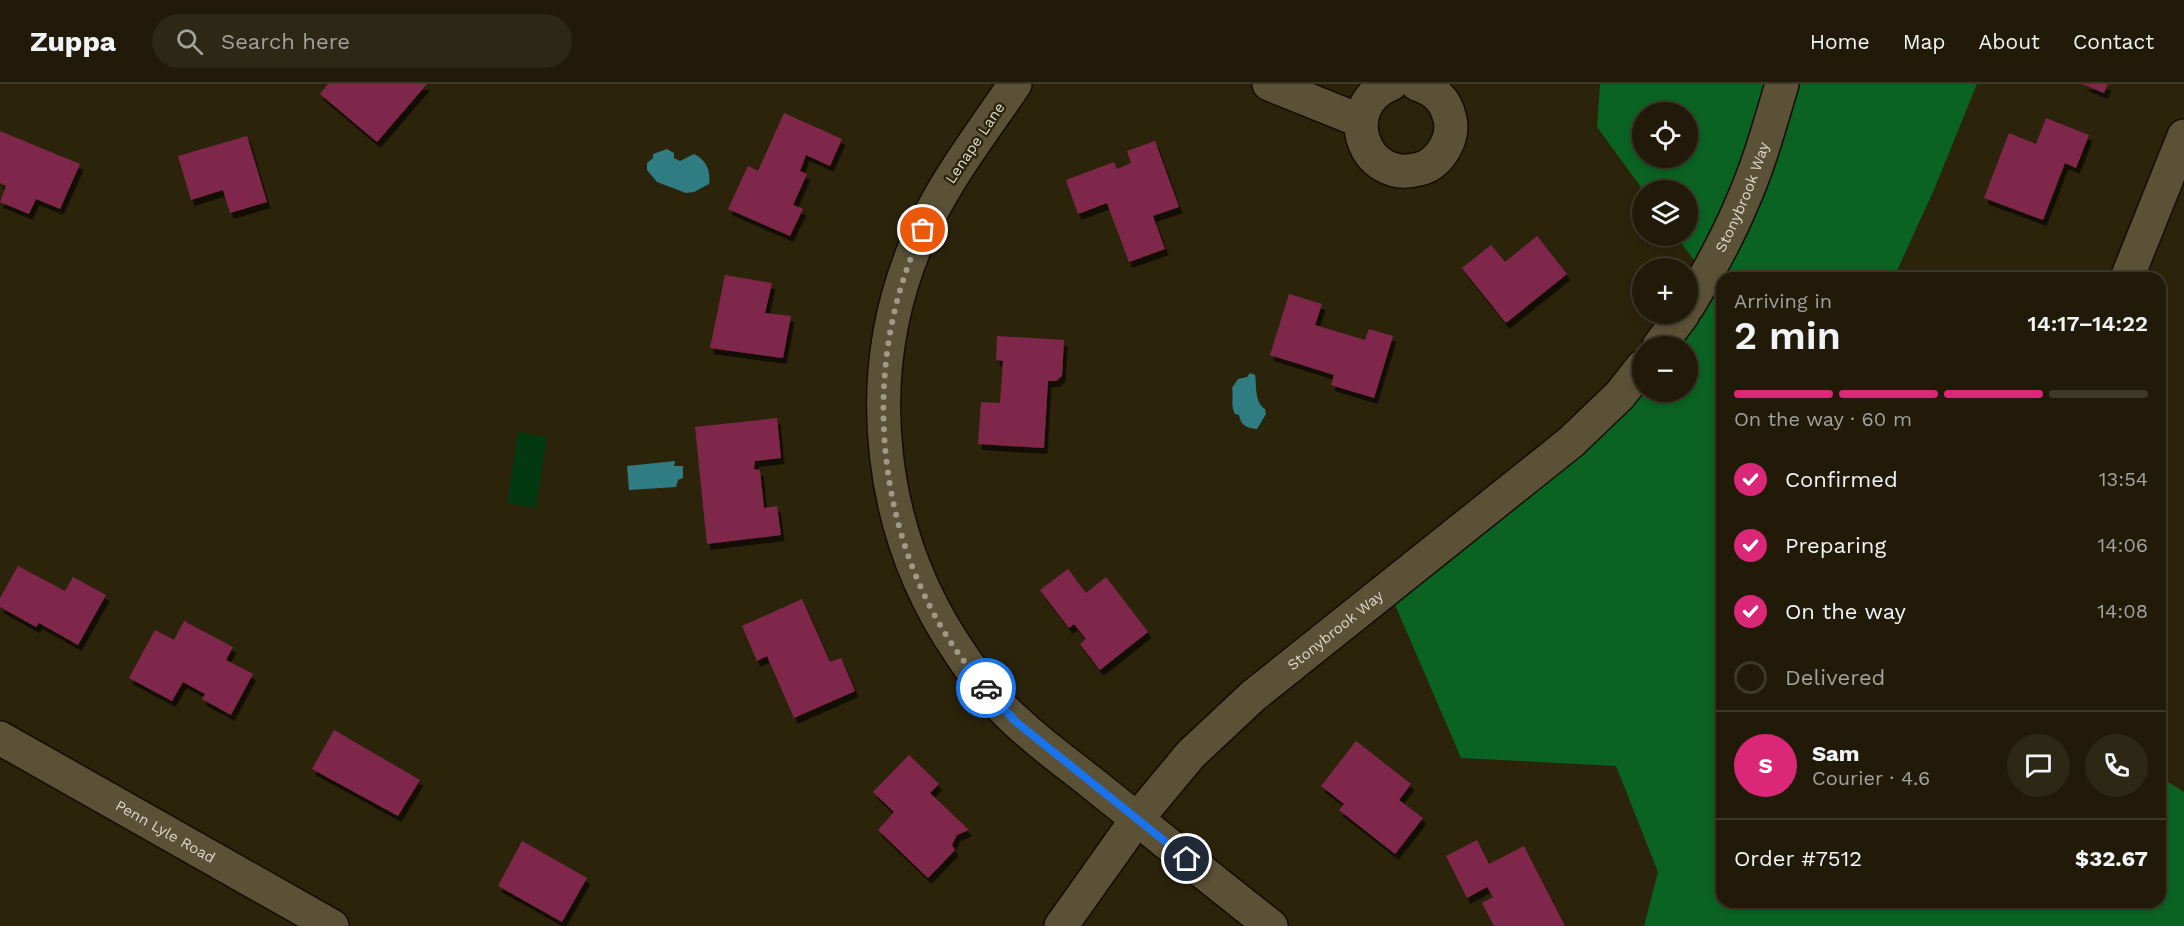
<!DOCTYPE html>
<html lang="en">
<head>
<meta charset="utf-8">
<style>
	:root { --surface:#211a08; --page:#2d2716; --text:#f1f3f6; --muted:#a2a19c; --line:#3e3829; --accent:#db2777 }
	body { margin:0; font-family:"Work Sans",sans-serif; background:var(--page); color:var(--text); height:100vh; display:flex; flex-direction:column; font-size:22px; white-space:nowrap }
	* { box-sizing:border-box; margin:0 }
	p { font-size:20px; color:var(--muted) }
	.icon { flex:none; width:33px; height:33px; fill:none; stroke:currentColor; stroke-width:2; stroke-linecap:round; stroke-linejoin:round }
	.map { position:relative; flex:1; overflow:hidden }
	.panel { position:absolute; left:1716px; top:188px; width:450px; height:636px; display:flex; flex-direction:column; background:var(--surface); border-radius:18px; box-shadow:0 3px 9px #0003,0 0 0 2px var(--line) }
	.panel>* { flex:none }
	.fabs { position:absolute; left:1632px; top:18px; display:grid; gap:12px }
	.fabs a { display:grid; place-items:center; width:66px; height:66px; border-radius:50%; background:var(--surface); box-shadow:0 3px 9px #0003,0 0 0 2px var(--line); font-size:30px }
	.pin { position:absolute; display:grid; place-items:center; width:51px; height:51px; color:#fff; margin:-26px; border:3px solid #fff; border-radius:50%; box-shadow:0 2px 6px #0007 }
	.courier { position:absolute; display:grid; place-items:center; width:60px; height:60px; margin:-30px; border:4px solid #1a73e8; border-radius:50%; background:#fff; color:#222; box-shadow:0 2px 8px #0007 }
	.head em { font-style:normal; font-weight:600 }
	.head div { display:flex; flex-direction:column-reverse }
	.head { display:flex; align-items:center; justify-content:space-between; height:102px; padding:0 18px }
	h1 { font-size:39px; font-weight:600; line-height:45px }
	.bar { display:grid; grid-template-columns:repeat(4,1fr); gap:9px 6px; align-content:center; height:72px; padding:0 18px }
	.bar i { height:8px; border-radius:4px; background:var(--line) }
	.bar .selected { background:var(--accent) }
	.bar p { grid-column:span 4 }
	.line { display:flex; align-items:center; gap:15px; padding:0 18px; border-top:2px solid var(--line) }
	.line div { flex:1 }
	.round { display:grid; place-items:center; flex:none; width:63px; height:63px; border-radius:32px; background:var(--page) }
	ol { padding:0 18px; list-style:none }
	li { display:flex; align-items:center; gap:18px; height:66px }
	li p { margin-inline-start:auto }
	li .icon { padding:6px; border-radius:50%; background:var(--accent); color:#fff; stroke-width:4 }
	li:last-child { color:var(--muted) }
	li i { width:33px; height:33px; border:3px solid var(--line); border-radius:50% }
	header { display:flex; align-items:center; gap:36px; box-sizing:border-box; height:84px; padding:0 30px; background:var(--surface); border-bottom:2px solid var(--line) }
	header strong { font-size:28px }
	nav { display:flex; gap:33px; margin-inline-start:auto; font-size:21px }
	.search { width:420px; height:54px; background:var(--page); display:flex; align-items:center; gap:15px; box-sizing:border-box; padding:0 21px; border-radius:33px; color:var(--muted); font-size:22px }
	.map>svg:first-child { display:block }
</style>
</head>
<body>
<header>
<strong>Zuppa</strong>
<div class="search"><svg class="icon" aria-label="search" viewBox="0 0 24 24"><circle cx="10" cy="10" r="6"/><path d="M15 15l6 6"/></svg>Search here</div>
<nav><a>Home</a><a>Map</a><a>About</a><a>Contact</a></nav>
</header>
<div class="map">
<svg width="2184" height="842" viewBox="0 0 2184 842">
	<defs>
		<filter id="shadow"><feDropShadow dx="3.5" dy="6" stdDeviation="0" flood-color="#0009"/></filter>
	</defs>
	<rect width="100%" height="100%" fill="#2c230b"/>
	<path fill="#033911" d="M518 348 547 353 536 424 507 419Z"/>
	<path fill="#0a6323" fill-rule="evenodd" d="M1600 0H1977L1933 108 1894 193 1722 194V818H2160V693L2184 708V842H1644L1658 788 1616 682 1461 674 1387 502 1642 308H1688V262H1656L1711 199 1676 152H1688V106H1643L1597 43ZM1642 28H1688V74H1642Z"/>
	<path fill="#2f7d83" d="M667 65 674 69V74L680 77 694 70C706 76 711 86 709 100L694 108 686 109 657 98 647 86V79L653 74V70Z
		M1250 289 1255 291C1257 303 1254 317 1265 325L1266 330 1257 345C1247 344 1241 342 1239 331L1235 330C1230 321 1234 313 1232 304L1238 295 1247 293Z
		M675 377 674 382H683V394L678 396 676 403 629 406 627 382Z"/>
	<path fill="#7f284c" filter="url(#shadow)" d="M328 0H427L377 58 320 10Z
		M2082 0H2108L2104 9Z
		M784 29 842 55 830 82 806 71 800 87 807 90 793 121 803 125 790 152 728 125 748 82 758 87Z
		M2046 34 2089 51 2076 84 2065 79 2043 136 1984 114 2009 49 2036 60Z
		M0 47 80 80 60 125 36 115 29 130 0 118 6 102 0 99Z
		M247 52 267 118 230 129 223 106 191 116 178 72Z
		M1155 57 1179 123 1153 132 1165 165 1129 178 1107 119 1078 130 1066 96 1114 78 1117 85 1131 79 1127 67Z
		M1537 152 1567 190 1506 239 1462 184 1491 161 1505 178Z
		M1929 187 1946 193V194H1927Z
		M725 191 772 199 765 229 791 232 783 274 710 264Z
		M1289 210 1322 220 1315 241 1365 256 1369 245 1393 252 1374 314 1331 301 1334 291 1270 271Z
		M997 252 1064 256 1062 292 1056 297H1048L1044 364 978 360 981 318 1000 319 1003 277 996 276Z
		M777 334 781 374 755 377 754 385 760 386 764 424 777 422 781 451 707 460 695 343Z
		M18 482 65 507 73 493 106 511 78 561 39 539 36 543 0 523V514Z
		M1068 485 1086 509 1106 493 1148 548 1100 586 1080 560 1086 555 1074 540 1069 544 1040 506Z
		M802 515 830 578 841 574 855 607 794 634 767 572 757 577 742 542Z
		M184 537 233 563 226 576 253 590 231 631 202 615 205 610 183 598 172 617 129 594 155 546 174 556Z
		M334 646 420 696 398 732 312 685Z
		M1356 657 1411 700 1399 716 1423 734 1395 770 1339 726 1344 720 1321 702Z
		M909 671 939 700 930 709 969 746 957 751 952 761 955 766 928 794 878 746 894 728 873 708Z
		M1477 756 1489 780 1524 762 1565 842H1494L1482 819 1493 813 1487 803 1467 814 1446 772Z
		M522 757 587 794 562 838 498 802Z"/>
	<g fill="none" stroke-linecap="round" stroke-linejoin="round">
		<g stroke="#140c00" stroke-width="36">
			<g id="minor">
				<path d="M1015 0C979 53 939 104 915 163 860 297 879 451 960 569 976 593 994 618 1016 637 1040 660 1067 679 1092 699 1152 747 1211 795 1271 842"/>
				<path d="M1269 0 1361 37"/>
				<path d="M1391 0C1336 22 1364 101 1419 85 1428 83 1435 78 1441 70 1449 59 1453 48 1450 35 1446 16 1435 6 1417 0"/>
				<path d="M2127 194 2184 52"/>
				<path id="s1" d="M1688 222C1708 189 1727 155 1742 119 1759 81 1770 40 1782 0"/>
				<path d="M1659 262 1683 230"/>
				<path id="s2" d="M0 654 332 842"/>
				<path id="s3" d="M1061 842 1137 735 1191 670 1253 612 1571 358 1620 311 1642 283"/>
			</g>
		</g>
		<use href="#minor" stroke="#5b5137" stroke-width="33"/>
	</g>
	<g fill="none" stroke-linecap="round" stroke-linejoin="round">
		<path stroke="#9f9986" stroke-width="6" stroke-dasharray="0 10.8" d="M923 146C853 291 877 484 986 604"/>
		<path stroke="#1a73e8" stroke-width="8" d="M986 604 1015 637 1187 775"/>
	</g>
	<g text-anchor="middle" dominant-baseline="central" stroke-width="4.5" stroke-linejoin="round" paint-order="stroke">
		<g font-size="15" fill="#ddd8c9" stroke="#2c230b">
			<text transform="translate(975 59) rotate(-56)">Lenape Lane</text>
			<text stroke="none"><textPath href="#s1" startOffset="122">Stonybrook Way</textPath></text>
			<text stroke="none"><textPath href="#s3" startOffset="406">Stonybrook Way</textPath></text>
			<text stroke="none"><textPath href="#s2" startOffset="190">Penn Lyle Road</textPath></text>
		</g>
	</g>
</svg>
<div class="fabs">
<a><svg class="icon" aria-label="locate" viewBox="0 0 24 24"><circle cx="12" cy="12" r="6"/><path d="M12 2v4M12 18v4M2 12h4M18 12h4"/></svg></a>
<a><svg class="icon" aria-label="layers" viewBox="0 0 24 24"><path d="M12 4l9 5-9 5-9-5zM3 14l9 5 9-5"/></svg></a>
<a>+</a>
<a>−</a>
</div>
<div class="pin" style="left:923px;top:146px;background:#ea580c"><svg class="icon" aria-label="bag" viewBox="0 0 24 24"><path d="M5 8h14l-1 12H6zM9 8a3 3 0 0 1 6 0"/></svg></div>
<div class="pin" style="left:1187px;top:775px;background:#1f2937"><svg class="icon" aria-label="home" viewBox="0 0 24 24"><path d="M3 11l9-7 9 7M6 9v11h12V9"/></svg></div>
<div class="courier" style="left:986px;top:604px"><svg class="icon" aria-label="car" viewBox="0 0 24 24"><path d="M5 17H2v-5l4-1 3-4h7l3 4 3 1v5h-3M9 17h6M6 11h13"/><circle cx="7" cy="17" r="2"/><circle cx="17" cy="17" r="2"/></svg></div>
<section class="panel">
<div class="head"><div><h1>2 min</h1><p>Arriving in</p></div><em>14:17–14:22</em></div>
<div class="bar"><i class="selected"></i><i class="selected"></i><i class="selected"></i><i></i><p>On the way · 60 m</p></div>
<ol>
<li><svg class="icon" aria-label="check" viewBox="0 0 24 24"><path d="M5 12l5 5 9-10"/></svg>Confirmed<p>13:54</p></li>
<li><svg class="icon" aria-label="check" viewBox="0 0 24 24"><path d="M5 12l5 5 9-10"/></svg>Preparing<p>14:06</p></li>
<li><svg class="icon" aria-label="check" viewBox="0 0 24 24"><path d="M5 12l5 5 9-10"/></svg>On the way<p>14:08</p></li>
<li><i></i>Delivered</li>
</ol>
<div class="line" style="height:108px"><b class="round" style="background:var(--accent);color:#fff">S</b><div><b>Sam</b><p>Courier · 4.6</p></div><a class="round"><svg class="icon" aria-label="chat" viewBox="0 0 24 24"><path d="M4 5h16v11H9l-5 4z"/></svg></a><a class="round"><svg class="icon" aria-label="phone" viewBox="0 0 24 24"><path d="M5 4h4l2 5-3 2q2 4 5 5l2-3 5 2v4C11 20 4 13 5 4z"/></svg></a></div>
<div class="line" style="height:78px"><div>Order #7512</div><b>$32.67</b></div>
</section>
</div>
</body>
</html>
